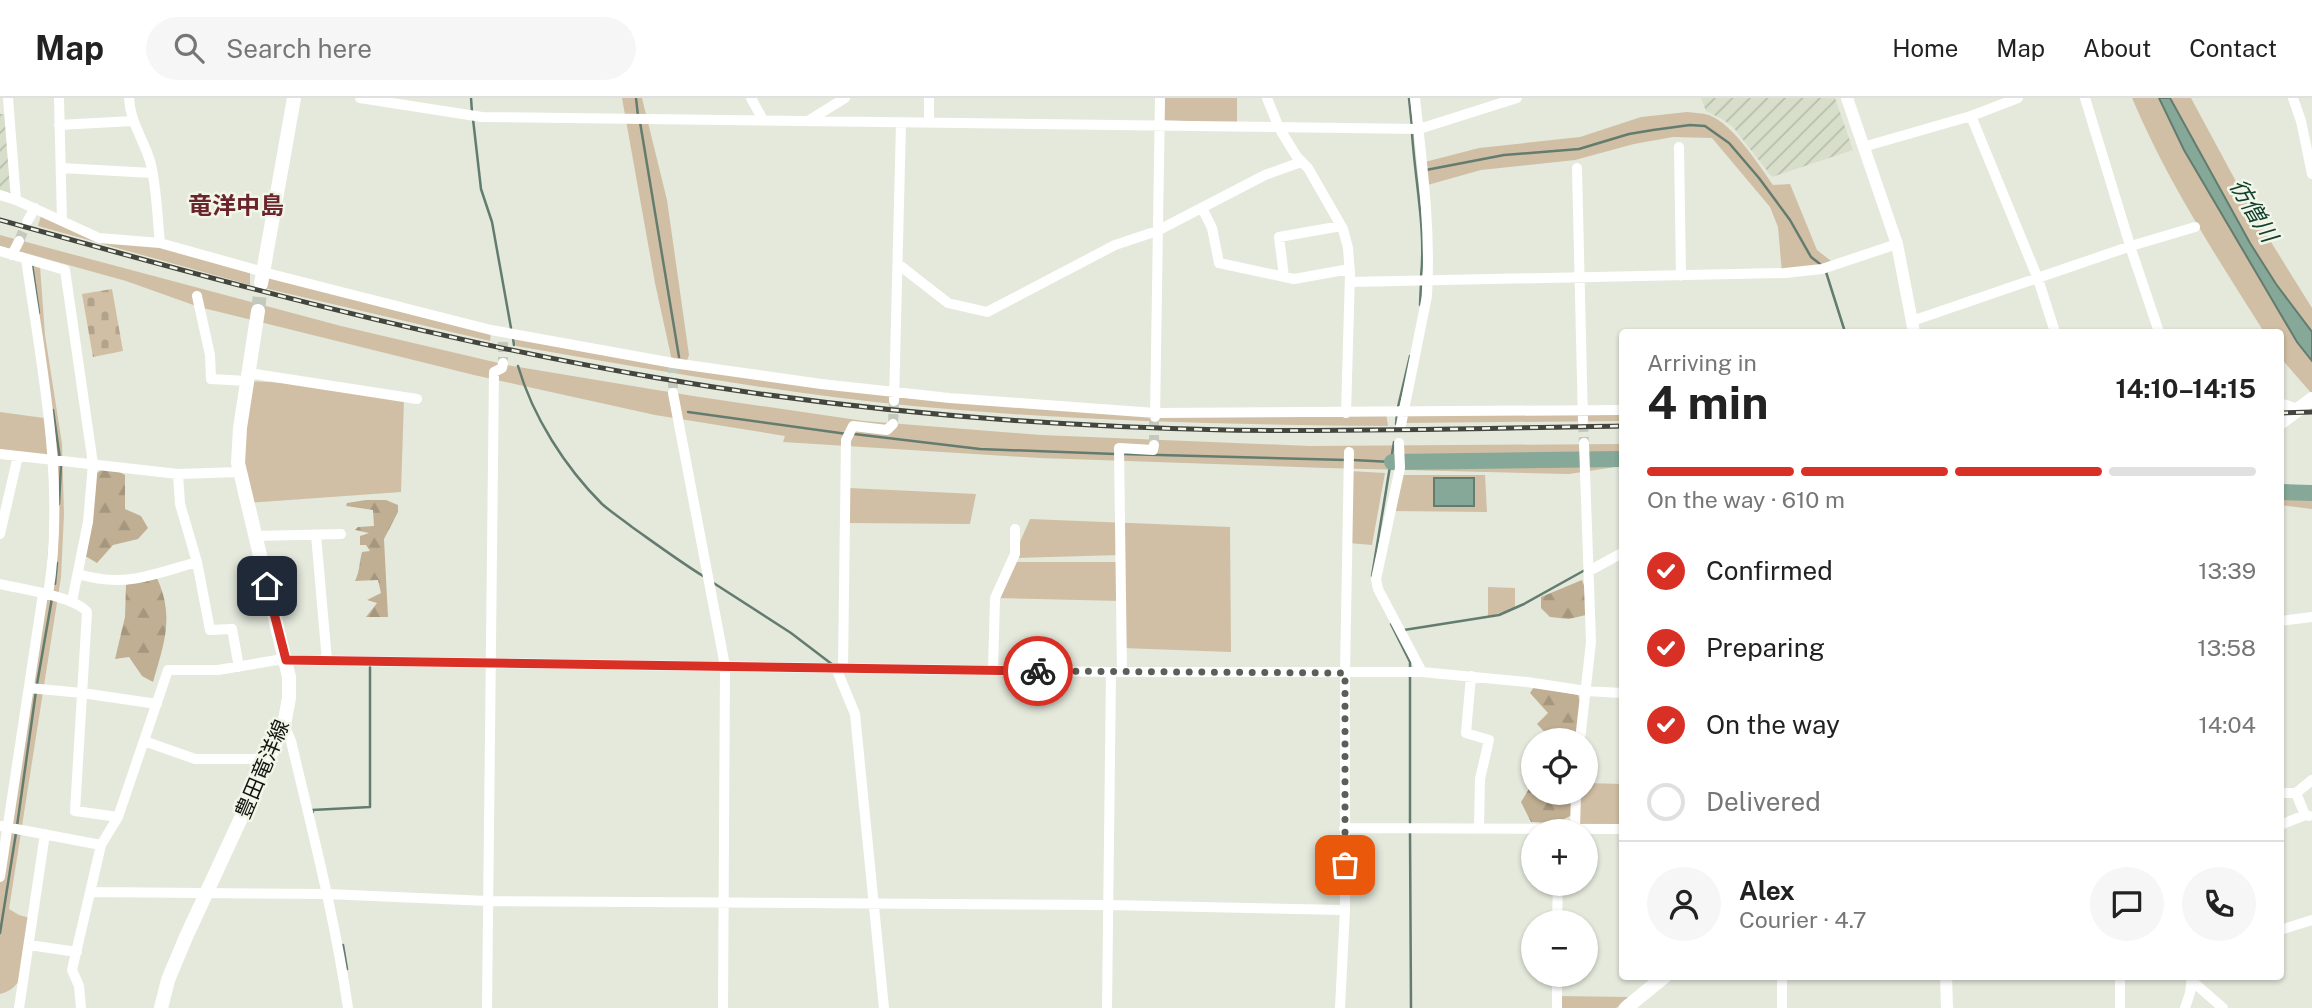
<!DOCTYPE html>
<html lang="en">
<head>
<meta charset="utf-8">
<style>
	:root { --surface:#fff; --page:#f6f6f6; --text:#222; --muted:#767676; --line:#e0e0e0; --accent:#d93025 }
	body { margin:0; font-family:"Public Sans","Noto Sans JP",sans-serif; background:var(--page); color:var(--text); height:100vh; display:flex; flex-direction:column; font-size:26px; white-space:nowrap }
	* { box-sizing:border-box; margin:0 }
	p { font-size:23px; color:var(--muted) }
	.icon { flex:none; width:38px; height:38px; fill:none; stroke:currentColor; stroke-width:2; stroke-linecap:round; stroke-linejoin:round }
	.map { position:relative; flex:1; overflow:hidden }
	.side { position:absolute; left:1619px; top:231px; width:665px; height:651px; display:flex; flex-direction:column; background:var(--surface); border-radius:7px; box-shadow:0 2px 5px #0004 }
	.side>* { flex:none }
	.fabs { position:absolute; left:1521px; top:630px; display:grid; gap:14px }
	.fabs a { display:grid; place-items:center; width:77px; height:77px; border-radius:50%; background:var(--surface); box-shadow:0 2px 5px #0004; font-size:35px }
	.pin { position:absolute; display:grid; place-items:center; width:60px; height:60px; color:#fff; margin:-30px; border-radius:14px; box-shadow:0 4px 10px #0006 }
	.courier { position:absolute; display:grid; place-items:center; width:70px; height:70px; margin:-35px; border:5px solid #d93025; border-radius:50%; background:#fff; color:#222; box-shadow:0 2px 9px #0007 }
	.head em { font-style:normal; font-weight:700 }
	.head div { display:flex; flex-direction:column-reverse }
	.head { display:flex; align-items:center; justify-content:space-between; height:119px; padding:0 28px }
	h1 { font-size:46px; font-weight:700; line-height:52px }
	.bar { display:grid; grid-template-columns:repeat(4,1fr); gap:10px 7px; align-content:center; height:84px; padding:0 28px }
	.bar i { height:9px; border-radius:5px; background:var(--line) }
	.bar .selected { background:var(--accent) }
	.bar p { grid-column:span 4 }
	.line { display:flex; align-items:center; gap:18px; padding:0 28px; border-top:2px solid var(--line) }
	.line div { flex:1 }
	.round { display:grid; place-items:center; flex:none; width:74px; height:74px; border-radius:37px; background:var(--page) }
	ol { padding:0 28px; list-style:none }
	li { display:flex; align-items:center; gap:21px; height:77px }
	li p { margin-inline-start:auto }
	li .icon { padding:7px; border-radius:50%; background:var(--accent); color:#fff; stroke-width:4 }
	li:last-child { color:var(--muted) }
	li i { width:38px; height:38px; border:4px solid var(--line); border-radius:50% }
	header { display:flex; align-items:center; gap:42px; box-sizing:border-box; height:98px; padding:0 35px; background:var(--surface); border-bottom:2px solid var(--line) }
	header strong { font-size:33px }
	nav { display:flex; gap:38px; margin-inline-start:auto; font-size:24px }
	.search { width:490px; height:63px; background:var(--page); display:flex; align-items:center; gap:18px; box-sizing:border-box; padding:0 24px; border-radius:38px; color:var(--muted); font-size:26px }
	.map>svg:first-child { display:block }
</style>
</head>
<body>
<header>
<strong>Map</strong>
<div class="search"><svg class="icon" aria-label="search" viewBox="0 0 24 24"><circle cx="10" cy="10" r="6"/><path d="M15 15l6 6"/></svg>Search here</div>
<nav><a>Home</a><a>Map</a><a>About</a><a>Contact</a></nav>
</header>
<div class="map">
<svg width="2312" height="910" viewBox="0 0 2312 910">
	<defs>
		<pattern id="industrial-furrows" width="10" height="10" patternUnits="userSpaceOnUse" patternTransform="scale(1.75)"><rect width="10" height="10" fill="#d7deca"/><path d="M-1 1l2-2M0 10L10 0M9 11l2-2" fill="none" stroke="#b8beac"/></pattern>
		<pattern id="forest-firs" width="22" height="20" patternUnits="userSpaceOnUse" patternTransform="scale(1.75)"><rect width="22" height="20" fill="#c1af93"/><path d="M5 1l3.5 6h-7zM16 11l3.5 6h-7z" fill="#a5967e"/></pattern>
		<pattern id="cemetery-stones" width="16" height="16" patternUnits="userSpaceOnUse" patternTransform="scale(1.75)"><rect width="16" height="16" fill="#d0bfa4"/><path d="M2 7V4a2 2 0 0 1 4 0v3zM10 15v-3a2 2 0 0 1 4 0v3z" fill="#b2a38c"/></pattern>
	</defs>
	<rect width="100%" height="100%" fill="#e4e9dc"/>
	<path fill="url(#industrial-furrows)" d="M1701 0H1835L1853 52 1772 79 1733 29 1722 21 1706 13Z
		M0 16H5L11 96 0 93Z"/>
	<path fill="#d0bfa4" d="M622 0H642L667 102 689 257 686 265 755 276 1153 315H1386L1388 328C1229 327 1071 323 913 308 780 295 648 271 516 248L514 239 672 263 655 185Z
		M1163 0H1237V25L1160 22Z
		M2132 0H2191L2253 115 2312 210V296L2280 259V234H2264C2216 158 2167 83 2132 0Z
		M1687 14C1694 15 1702 15 1709 17 1734 27 1758 66 1773 87L1790 86 1817 152 1835 166 1782 175 1778 129 1770 109 1712 40 1673 39 1634 46 1575 62 1481 72 1424 88 1421 65 1479 50 1580 39 1641 19Z
		M42 114 98 139 160 145 250 171V187L38 128Z
		M0 137 341 228 507 267 693 298 864 323 1041 337 1310 348 1622 346V368L1569 376 1326 370 1040 360 783 344 785 338 655 317 474 277 199 209 126 183 0 148Z
		M28 165 40 168 45 237 62 346 64 416 61 479 9 811 19 817 30 820C27 846 32 889 0 896V779L45 495 54 362 0 353V314L44 320Z
		M267 175 491 234 490 243 264 190Z
		M247 283 325 287 404 300 401 394 247 405 241 319Z
		M1622 312V323L1402 325 1404 315Z
		M1349 373 1385 375 1372 447 1348 445Z
		M1398 377H1485L1487 414 1390 413Z
		M2280 386 2312 388V411L2280 407Z
		M849 390 976 396 970 426 848 425Z
		M1030 421 1230 429 1231 554 1122 550 1121 503 995 500 1011 464H1120V457L1013 460Z
		M1488 489 1515 490V510L1488 519Z
		M1586 685 1622 686V731L1575 730 1576 695H1586Z
		M1557 898 1630 899 1616 910H1558Z"/>
	<path fill="url(#forest-firs)" d="M108 368 125 377V411L141 418 148 430 138 441 113 447 97 465 82 456 92 378Z
		M366 402H386L398 407V414L384 441 388 519H366L377 505 367 502 381 495 378 482 355 483C360 473 359 465 362 454L370 453 366 447H360V438L369 435 355 432 358 429 374 428 373 412 346 408 347 405Z
		M155 476C175 516 165 543 153 584L142 578 129 559 115 561 125 519 126 487Z
		M1582 482 1590 504V516L1569 521 1550 519 1541 510V499Z
		M1534 589 1578 597 1584 616 1580 642 1551 641 1537 626 1548 615 1530 595Z
		M1533 684V695H1573L1576 713C1565 725 1546 725 1531 724L1521 704Z"/>
	<path fill="url(#cemetery-stones)" d="M112 191 123 253 93 259 82 196Z"/>
	<path fill="#86a898" stroke="#637c6f" stroke-width="2" d="M2159 0H2170L2250 145 2276 186 2312 234V263L2297 244 2184 52Z
		M1434 380H1474V408H1434Z"/>
	<g fill="none" stroke-linecap="round" stroke-linejoin="round">
		<path stroke="#637c6f" stroke-width="2.5" d="M471 0 472 14
			M636 0 638 18
			M1409 0 1412 29
			M473 21 481 91 492 124 511 230
			M640 24 679 259
			M1412 35C1415 83 1426 131 1421 179
			M1426 72 1504 57 1579 51 1629 36 1653 32 1690 27 1705 28 1729 45 1759 80 1790 122 1811 159 1820 166
			M32 166 39 215
			M1826 174 1845 234
			M1420 207 1421 185
			M513 240 514 247
			M518 268C533 319 565 369 602 406 611 414 622 421 632 429 656 446 679 463 703 478
			M1398 309 1410 258
			M53 312 60 361
			M688 314 847 336
			M1396 326 1397 316
			M854 336 980 351 1115 356
			M1122 356 1346 362
			M1353 362 1392 364
			M59 406 61 367
			M1372 478 1394 344
			M712 484 791 535 833 567
			M55 486 57 465
			M1391 526 1410 564V571
			M1404 532 1499 517 1524 506 1585 472
			M1410 577V728
			M37 586 52 500
			M313 714 312 712 370 709V569
			M17 728 36 593
			M1410 735 1411 910
			M0 835 16 735
			M343 847 347 871"/>
		<path stroke="#86a898" stroke-width="16" d="M1392 364 1622 361
			M2280 394 2312 395"/>
		<path stroke="#c4c9bd" stroke-width="10" stroke-dasharray="10 5" stroke-linecap="butt" d="M19 143 27 124
			M503 244V265
			M673 265V295
			M1583 324 1584 345
			M893 326 894 303
			M1154 347V322"/>
		<path stroke="#c4c9bd" stroke-width="14" stroke-dasharray="14 7" stroke-linecap="butt" d="M258 213 261 186"/>
		<path stroke="#fff" stroke-width="10" d="M8 0 16 102
			M59 0 62 123
			M129 0C130 24 143 40 150 63 157 89 157 118 160 145
			M360 0 482 19 1419 31 1517 0
			M751 0 763 22
			M1267 0 1279 30 1297 59 1308 70 1343 131 1348 150 1350 176 1346 315
			M2085 0 2132 154 2159 234
			M2293 0 2301 23 2312 76
			M1971 18 2038 181 2055 234
			M808 23 845 0
			M929 25V0
			M59 27 132 23
			M1679 49 1681 178
			M1863 49 1971 18 2018 0
			M61 70 152 75
			M1577 70 1583 324
			M0 97 16 102 99 140 160 145 267 175 491 232 673 265 821 286 950 300 1155 315 1622 312
			M1202 110 1212 130 1219 165 1294 181 1350 171
			M27 124 35 110
			M0 153 65 172 93 366 88 424 72 503
			M12 157 19 143
			M26 161C42 272 66 385 48 497
			M898 166 948 205 987 214 1115 147 1157 133 1265 77 1301 64
			M1284 179 1279 139 1341 128
			M1350 184 1785 175 1822 171 1897 146
			M197 198 210 257 211 281 247 283
			M1912 223 2131 148 2195 129
			M248 275 417 301
			M673 295 725 568 723 910
			M894 303 901 25
			M2280 305 2298 311
			M1155 319 1160 0
			M1401 327 1427 198C1431 132 1422 65 1415 0
			M1399 345 1400 370 1376 481 1378 491 1422 574
			M0 356 178 376 239 374
			M178 376 180 406 197 464 210 532 232 531 239 569
			M0 436 18 358
			M316 437 327 563
			M255 438 341 436
			M1589 473 1622 455
			M78 476C125 490 151 477 197 464
			M0 486C21 491 74 498 87 514L75 713 118 719
			M2280 523 2312 519
			M836 570 855 616 884 910
			M843 570 846 342 853 328 887 332 893 326
			M993 572 995 500 1015 456V431
			M1122 574 1119 350 1153 352 1154 347
			M1471 578 1466 635 1489 642 1480 681 1479 730
			M29 590 82 595 157 606
			M284 627 291 643C312 732 335 820 348 910
			M1580 642 1591 544 1584 345
			M144 643 195 661H270
			M2280 695H2296L2305 717
			M2296 695 2312 682
			M2280 727 2305 717 2309 718
			M0 728 101 747
			M1344 730 1622 731
			M1575 730 1576 695
			M0 779 43 496
			M90 794 327 796 488 803 1109 807 1345 812
			M1557 824 1558 786
			M2280 832 2312 822
			M29 847 77 854
			M1557 877V910
			M2120 878V910
			M2192 883 2223 910
			M19 910 45 736
			M81 910 79 888 72 872 101 747 118 719 168 572H218L277 562 1111 574H1422L1527 584 1586 593 1622 595
			M487 910 494 274 502 270 503 265
			M1107 910 1111 574
			M1340 910 1345 812V575L1349 354
			M1782 910V878
			M2185 910 2190 895 2192 878"/>
		<path stroke="#fff" stroke-width="12" d="M1847 0 1897 146 1914 234
			M1946 878 1947 910"/>
		<path stroke="#fff" stroke-width="14" d="M261 186 294 0
			M2280 325 2312 301
			M161 910 168 882 186 839 284 627 289 600V579L238 365 240 330 258 213
			M1626 910 1665 878"/>
		<g stroke="#43453e" stroke-width="5">
			<path id="rail" d="M0 122C218 183 435 242 658 280 845 312 1036 328 1226 332 1358 334 1490 330 1622 328
				M2280 315 2312 314"/>
		</g>
		<use href="#rail" stroke="#f2f6e9" stroke-width="2.5" stroke-dasharray="8" stroke-linecap="butt"/>
	</g>
	<g fill="none" stroke-linecap="round" stroke-linejoin="round">
		<path stroke="#5c5f57" stroke-width="7" stroke-dasharray="0 12.6" d="M1038 573 1345 575V767"/>
		<path stroke="#d93025" stroke-width="9" d="M267 488 286 562 1038 573"/>
	</g>
	<g text-anchor="middle" dominant-baseline="central" stroke-width="5" stroke-linejoin="round" paint-order="stroke">
		<g font-size="21" fill="#12140f" stroke="#f2f6e9">
			<text transform="translate(262 671) rotate(-67)">豊田竜洋線</text>
		</g>
		<g font-size="23" font-style="italic" fill="#12402e" stroke="#f2f6e9">
			<text transform="translate(2254 112) rotate(59)">彷僧川</text>
		</g>
		<g font-size="24" font-weight="bold" fill="#6a242c" stroke="#f2f6e9">
			<text x="236" y="107">竜洋中島</text>
		</g>
	</g>
</svg>
<div class="fabs">
<a><svg class="icon" aria-label="locate" viewBox="0 0 24 24"><circle cx="12" cy="12" r="6"/><path d="M12 2v4M12 18v4M2 12h4M18 12h4"/></svg></a>
<a>+</a>
<a>−</a>
</div>
<div class="pin" style="left:1345px;top:767px;background:#ea580c"><svg class="icon" aria-label="bag" viewBox="0 0 24 24"><path d="M5 8h14l-1 12H6zM9 8a3 3 0 0 1 6 0"/></svg></div>
<div class="pin" style="left:267px;top:488px;background:#1f2937"><svg class="icon" aria-label="home" viewBox="0 0 24 24"><path d="M3 11l9-7 9 7M6 9v11h12V9"/></svg></div>
<div class="courier" style="left:1038px;top:573px"><svg class="icon" aria-label="bike" viewBox="0 0 24 24"><circle cx="6" cy="16" r="4"/><circle cx="18" cy="16" r="4"/><path d="M6 16l4-8h5l3 8M10 8l3 8H6M13 5h3"/></svg></div>
<section class="side">
<div class="head"><div><h1>4 min</h1><p>Arriving in</p></div><em>14:10–14:15</em></div>
<div class="bar"><i class="selected"></i><i class="selected"></i><i class="selected"></i><i></i><p>On the way · 610 m</p></div>
<ol>
<li><svg class="icon" aria-label="check" viewBox="0 0 24 24"><path d="M5 12l5 5 9-10"/></svg>Confirmed<p>13:39</p></li>
<li><svg class="icon" aria-label="check" viewBox="0 0 24 24"><path d="M5 12l5 5 9-10"/></svg>Preparing<p>13:58</p></li>
<li><svg class="icon" aria-label="check" viewBox="0 0 24 24"><path d="M5 12l5 5 9-10"/></svg>On the way<p>14:04</p></li>
<li><i></i>Delivered</li>
</ol>
<div class="line" style="height:126px"><a class="round"><svg class="icon" aria-label="person" viewBox="0 0 24 24"><circle cx="12" cy="8" r="4"/><path d="M4 21q1-7 8-7t8 7"/></svg></a><div><b>Alex</b><p>Courier · 4.7</p></div><a class="round"><svg class="icon" aria-label="chat" viewBox="0 0 24 24"><path d="M4 5h16v11H9l-5 4z"/></svg></a><a class="round"><svg class="icon" aria-label="phone" viewBox="0 0 24 24"><path d="M5 4h4l2 5-3 2q2 4 5 5l2-3 5 2v4C11 20 4 13 5 4z"/></svg></a></div>
</section>
</div>
</body>
</html>
